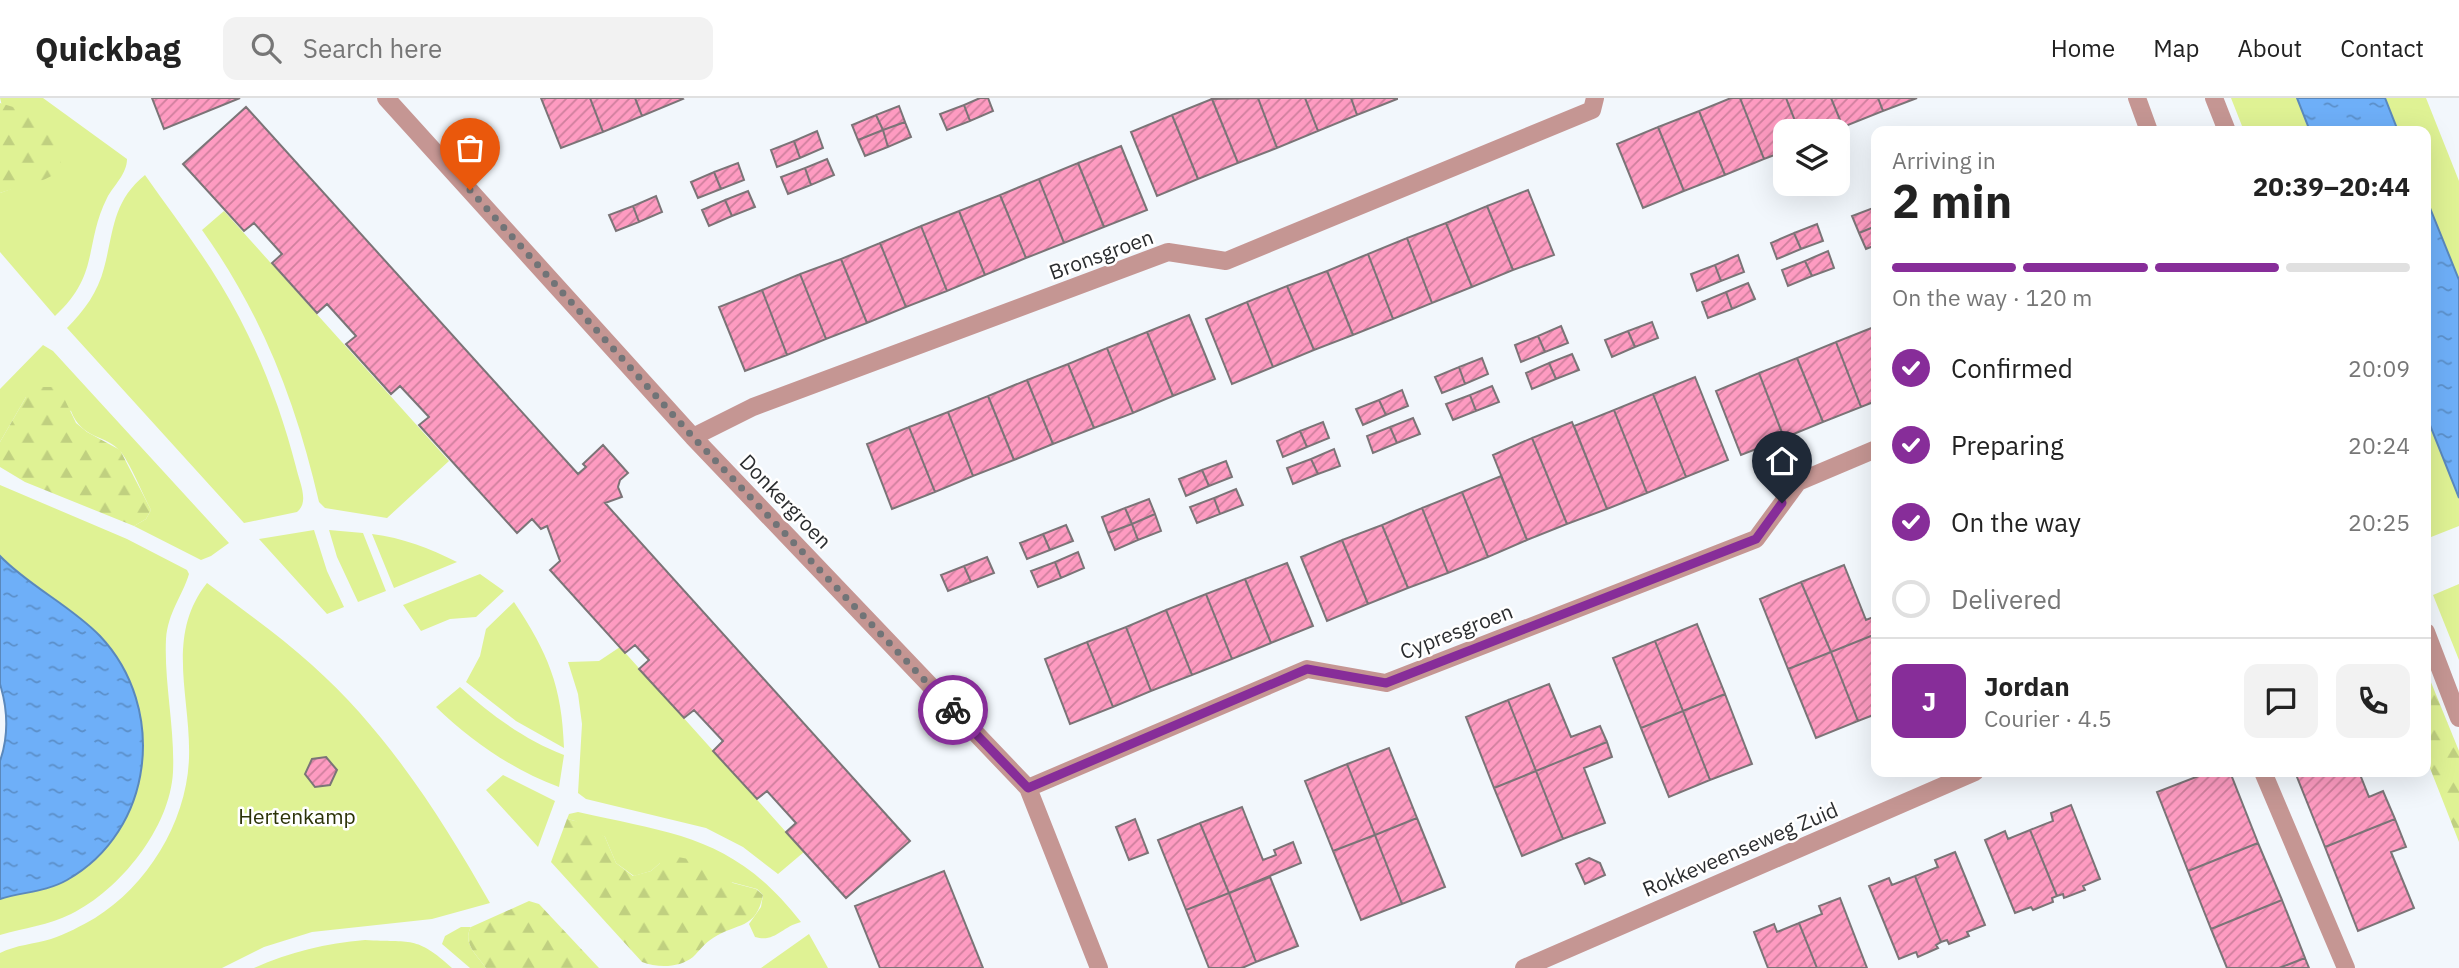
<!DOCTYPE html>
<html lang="en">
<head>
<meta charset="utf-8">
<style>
	:root { --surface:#fff; --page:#f2f2f2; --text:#222; --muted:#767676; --line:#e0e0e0; --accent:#872d99 }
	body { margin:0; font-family:"IBM Plex Sans",sans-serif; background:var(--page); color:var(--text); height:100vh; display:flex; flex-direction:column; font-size:26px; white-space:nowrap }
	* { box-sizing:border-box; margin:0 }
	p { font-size:23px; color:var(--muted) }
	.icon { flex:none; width:38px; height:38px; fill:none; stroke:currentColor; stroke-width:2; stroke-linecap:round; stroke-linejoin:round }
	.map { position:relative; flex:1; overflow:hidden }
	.panel { position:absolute; left:1871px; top:28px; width:560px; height:651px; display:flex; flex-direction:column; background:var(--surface); border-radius:14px; box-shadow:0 7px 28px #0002 }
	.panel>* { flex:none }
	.tools { position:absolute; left:1773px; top:21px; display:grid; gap:14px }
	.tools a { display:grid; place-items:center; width:77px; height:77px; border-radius:14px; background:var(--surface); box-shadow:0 7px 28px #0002; font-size:35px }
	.pin { position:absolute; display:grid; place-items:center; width:60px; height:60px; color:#fff; margin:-72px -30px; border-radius:50% 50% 50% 0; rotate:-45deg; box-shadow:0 0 7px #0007 }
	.pin .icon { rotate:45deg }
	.courier { position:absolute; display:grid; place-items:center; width:70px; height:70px; margin:-35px; border:5px solid #872d99; border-radius:50%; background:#fff; color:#222; box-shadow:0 2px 9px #0007 }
	.overview em { font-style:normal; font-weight:700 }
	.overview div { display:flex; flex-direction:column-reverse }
	.overview { display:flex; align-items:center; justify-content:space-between; height:119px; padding:0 21px }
	h1 { font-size:46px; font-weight:700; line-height:52px }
	.bar { display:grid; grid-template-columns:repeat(4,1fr); gap:10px 7px; align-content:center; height:84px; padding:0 21px }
	.bar i { height:9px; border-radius:5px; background:var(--line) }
	.bar .active { background:var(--accent) }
	.bar p { grid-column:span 4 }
	.line { display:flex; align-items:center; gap:18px; padding:0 21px; border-top:2px solid var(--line) }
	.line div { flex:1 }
	.round { display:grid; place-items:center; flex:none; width:74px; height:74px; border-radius:14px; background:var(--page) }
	ol { padding:0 21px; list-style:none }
	li { display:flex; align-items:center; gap:21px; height:77px }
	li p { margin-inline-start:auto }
	li .icon { padding:7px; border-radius:50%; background:var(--accent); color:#fff; stroke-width:4 }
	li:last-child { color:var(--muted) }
	li i { width:38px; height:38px; border:4px solid var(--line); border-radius:50% }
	header { display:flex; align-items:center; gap:42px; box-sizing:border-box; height:98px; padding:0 35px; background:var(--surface); border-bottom:2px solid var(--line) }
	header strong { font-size:33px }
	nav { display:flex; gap:38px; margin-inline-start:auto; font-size:24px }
	.search { width:490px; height:63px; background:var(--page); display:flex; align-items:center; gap:18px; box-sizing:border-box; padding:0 24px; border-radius:14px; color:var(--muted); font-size:26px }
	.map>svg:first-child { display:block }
</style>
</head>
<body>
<header>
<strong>Quickbag</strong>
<div class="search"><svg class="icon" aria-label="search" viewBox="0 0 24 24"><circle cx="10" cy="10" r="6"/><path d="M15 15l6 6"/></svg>Search here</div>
<nav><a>Home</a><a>Map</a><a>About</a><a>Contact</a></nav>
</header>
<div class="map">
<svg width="2459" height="870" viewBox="0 0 2459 870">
	<defs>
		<pattern id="forest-firs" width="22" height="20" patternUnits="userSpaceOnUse" patternTransform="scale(1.75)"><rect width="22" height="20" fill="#dff294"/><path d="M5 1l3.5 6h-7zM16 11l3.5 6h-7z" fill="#c0d080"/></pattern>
		<pattern id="water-ripples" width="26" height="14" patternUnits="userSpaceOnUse" patternTransform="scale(1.75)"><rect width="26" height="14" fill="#6eaff8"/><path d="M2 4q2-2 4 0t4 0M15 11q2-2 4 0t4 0" fill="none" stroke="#5b8fc9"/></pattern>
		<pattern id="building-hatch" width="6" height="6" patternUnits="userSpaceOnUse" patternTransform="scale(1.75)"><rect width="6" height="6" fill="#fe9bc1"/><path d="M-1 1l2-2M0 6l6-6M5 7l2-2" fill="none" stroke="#ce7f9d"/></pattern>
	</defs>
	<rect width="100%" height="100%" fill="#f2f7fc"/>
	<path fill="#dff294" d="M0 0H43L127 61C127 76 114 87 107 100 84 146 100 177 55 218L0 154V95L22 87Z
		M2231 0H2297L2310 33H2244Z
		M2385 0H2426L2459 83V182L2426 100V33H2398Z
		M145 77C171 114 198 149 221 187 255 243 280 306 296 369 299 383 310 404 297 414L244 425 67 230C84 213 98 194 104 170 114 133 112 104 145 77Z
		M224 113 449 363 387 420 325 410 319 404C296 304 262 216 202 132Z
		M43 247 53 253 229 445 211 458 201 462 134 428 146 421 151 412C142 395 132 369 121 354 106 336 82 342 71 313L26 299 0 344V291Z
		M2426 317 2459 400V428L2426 441Z
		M0 387 127 441 187 472 189 476C182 499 168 514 166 541 164 585 175 630 173 674 170 730 120 792 71 816 49 827 24 830 0 837V801C18 795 72 780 85 769 156 714 163 604 100 538 70 507 30 488 0 458Z
		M314 432 327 473 344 509 327 516 259 441Z
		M329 432 363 435 386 493 358 504 337 459Z
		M372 436C403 440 429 450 457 464L394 490Z
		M480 476 504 493 476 519 450 521 421 533 403 507Z
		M207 485C243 512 279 537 312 567 387 634 441 719 490 805L432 821 312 834 264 849 222 870H0V855C16 847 34 846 51 841 66 836 81 828 95 820 148 787 187 723 189 660 191 599 165 538 207 485Z
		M2459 486V562L2433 497Z
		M514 504C548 555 562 588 564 650L516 623 466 584 480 558 486 531Z
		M620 549 804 754 778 776 743 749 706 730 586 701 578 695 582 626 578 596 568 564 599 563Z
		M460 589C491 617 525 642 564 657L559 689C513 672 471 643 436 609Z
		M503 677 555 703 538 749 486 692Z
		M578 714C676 736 735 739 801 824 781 829 775 845 755 839L749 826 761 809 763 797 757 791 660 765 651 773 634 778 616 765 605 739 575 723 567 721 569 716Z
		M461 829H471C462 845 477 857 486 870H470L442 846 445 838Z
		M809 836 828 870H761Z
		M365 842C411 845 416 837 452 870H254C290 854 326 845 365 842Z"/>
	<path fill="url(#forest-firs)" d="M0 5 23 12 53 34 62 57 59 73C42 86 20 88 0 95Z
		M37 289H53L63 298 76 325 87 334 120 352 151 412 146 421 134 428 25 384 0 369V344L26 299Z
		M2426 572 2459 653V744L2426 660Z
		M567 721 588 726 605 739 616 765 633 778 651 773 660 765 678 759 699 763 733 785 756 791 763 797C756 832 738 824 713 840 705 845 700 852 693 859 679 870 658 870 642 864L551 764Z
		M529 803 539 806 599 870H486C477 857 462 845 471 829Z"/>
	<path fill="url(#water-ripples)" stroke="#5a88bc" stroke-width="2" d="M2297 0H2385L2398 33H2310Z
		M2426 100 2459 182V400L2426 317Z
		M0 458C30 489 70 507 100 538 168 610 154 733 67 782 46 794 22 794 0 801V663C9 637 8 612 0 586Z"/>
	<path fill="url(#building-hatch)" stroke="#7b7477" stroke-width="2" d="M152 0H240L164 31Z
		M541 0H590L603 34 561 50Z
		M590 0H635L642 18 603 34Z
		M635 0H682L683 1 642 18Z
		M980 0H988L993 13 970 23 964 7Z
		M1258 0H1305L1318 33 1277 50Z
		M1258 0 1277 50 1238 65 1212 1Z
		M1305 0H1351L1357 17 1318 33Z
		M1351 0H1397V1L1357 17Z
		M1731 0H1740L1764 61 1725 77 1699 13Z
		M1740 0H1786L1799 33H1785V53L1764 61Z
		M1786 0H1831L1843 29 1834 33H1799Z
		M1831 0H1878L1883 13 1843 29Z
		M1878 0H1917L1883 13Z
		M1212 1 1238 65 1198 81 1172 17Z
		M964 7 970 23 947 32 940 16Z
		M899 8 905 24 883 32 876 17Z
		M246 9 578 376 586 369 583 366 603 347 628 375 620 382 618 389 622 399 605 405 910 743 846 800 786 734 796 725 767 693 757 701 713 653 723 643 694 612 684 620 639 571 649 562 635 547 625 555 550 472 560 463 547 428 541 431 532 421 517 435 419 327 429 319 400 288 391 296 346 246 356 238 327 206 317 215 272 165 282 156 254 125 244 133 183 66Z
		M1699 13 1725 77 1684 93 1658 29Z
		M876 17 883 32 858 42 852 27Z
		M1172 17 1198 81 1157 98 1131 34Z
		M905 24 911 39 888 49 883 32Z
		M1658 29 1684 93 1643 110 1617 46Z
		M883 32 888 49 865 58 858 42Z
		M817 33 823 50 800 60 794 43Z
		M794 43 800 60 777 69 771 52Z
		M1121 48 1147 112 1104 129 1078 65Z
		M827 61 834 77 811 87 805 70Z
		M738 65 744 82 721 91 714 74Z
		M1078 65 1104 129 1064 145 1039 81Z
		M805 70 811 87 788 96 781 79Z
		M714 74 721 91 698 100 691 84Z
		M1039 81 1064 145 1026 160 1000 97Z
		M1528 92 1554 157 1513 172 1487 108Z
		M748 93 755 109 732 118 725 102Z
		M1000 97 1026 160 985 177 959 113Z
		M656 98 662 114 639 124 633 108Z
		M725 102 732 118 709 128 702 112Z
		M633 108 639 124 616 133 609 117Z
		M1487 108 1513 172 1472 189 1446 125Z
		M1876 109V128L1859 135 1852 118Z
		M959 113 985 177 947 193 921 128Z
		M1446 125 1472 189 1432 205 1407 140Z
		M1817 126 1823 143 1801 151 1794 135Z
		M921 128 947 193 906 209 880 145Z
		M1876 128V147L1866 151 1859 135Z
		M1794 135 1801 151 1777 161 1771 145Z
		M1407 140 1432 205 1393 221 1368 156Z
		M880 145 906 209 867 225 841 161Z
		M1828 153 1834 170 1812 178 1805 163Z
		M1368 156 1393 221 1353 237 1327 173Z
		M1738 157 1744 174 1721 183 1715 167Z
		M841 161 867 225 826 241 800 176Z
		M1805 163 1812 178 1788 188 1782 172Z
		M1715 167 1721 183 1697 193 1691 176Z
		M1327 173 1353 237 1314 252 1287 188Z
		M800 176 826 241 787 257 762 192Z
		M1748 185 1755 201 1732 211 1726 194Z
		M1287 188 1314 252 1273 269 1247 204Z
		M762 192 787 257 745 273 719 209Z
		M1726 194 1732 211 1708 220 1702 204Z
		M1247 204 1273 269 1232 286 1206 221Z
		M1189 217 1215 281 1173 298 1147 234Z
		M1652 224 1658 240 1635 249 1628 233Z
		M1561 228 1568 245 1545 254 1538 238Z
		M1874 229 1876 303 1861 309 1836 244Z
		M1628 233 1635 249 1612 259 1605 242Z
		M1147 234 1173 298 1133 315 1107 250Z
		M1538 238 1545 254 1521 264 1515 247Z
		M1836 244 1861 309 1823 324 1797 260Z
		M1107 250 1133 315 1094 330 1068 266Z
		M1572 256 1579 272 1556 281 1549 265Z
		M1482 260 1488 276 1465 286 1459 269Z
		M1797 260 1823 324 1784 340 1759 275Z
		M1549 265 1556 281 1532 291 1526 275Z
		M1068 266 1094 330 1053 346 1027 282Z
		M1459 269 1465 286 1442 295 1435 279Z
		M1759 275 1784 340 1741 357 1716 293Z
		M1695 279 1728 362 1686 379 1653 296Z
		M1027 282 1053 346 1014 362 988 298Z
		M1492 288 1499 304 1476 313 1470 297Z
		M1402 292 1408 308 1386 317 1379 302Z
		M1653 296 1686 379 1647 395 1614 312Z
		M1470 297 1476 313 1453 322 1446 306Z
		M988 298 1014 362 973 378 948 314Z
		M1379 302 1386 317 1363 327 1356 311Z
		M1614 312 1647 395 1607 411 1574 328Z
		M948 314 973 378 935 394 909 329Z
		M1413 320 1420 336 1397 345 1390 329Z
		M1323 324 1329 340 1307 349 1300 333Z
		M1572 324 1607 411 1567 426 1532 340Z
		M909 329 935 394 892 411 867 346Z
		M1390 329 1397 345 1373 355 1367 338Z
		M1300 333 1307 349 1283 359 1277 343Z
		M1532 340 1567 426 1527 442 1493 357Z
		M1334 351 1340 368 1318 376 1311 361Z
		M1311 361 1318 376 1293 386 1287 370Z
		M1226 363 1232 379 1209 388 1202 372Z
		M1202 372 1209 388 1186 398 1179 381Z
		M1501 378 1527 442 1488 459 1462 394Z
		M1236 391 1243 407 1220 416 1214 400Z
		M1462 394 1488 459 1448 475 1422 410Z
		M1214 400 1220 416 1197 425 1190 409Z
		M1149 401 1155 416 1132 426 1125 410Z
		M1125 410 1132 426 1108 435 1102 419Z
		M1422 410 1448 475 1408 490 1382 427Z
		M1155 416 1161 433 1138 442 1132 426Z
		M1132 426 1138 442 1115 452 1108 435Z
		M1066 427 1073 443 1050 452 1043 436Z
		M1382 427 1408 490 1368 506 1342 442Z
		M1043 436 1050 452 1027 461 1020 445Z
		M1342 442 1368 506 1327 523 1301 459Z
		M1078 454 1084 470 1061 480 1055 464Z
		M987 459 994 475 971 484 964 468Z
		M1055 464 1061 480 1038 489 1031 473Z
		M1287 465 1313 528 1271 545 1245 481Z
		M1844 467 1866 522 1876 518V536L1831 554 1801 484Z
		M964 468 971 484 948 493 941 477Z
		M1245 481 1271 545 1232 561 1206 496Z
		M1801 484 1831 554 1788 571 1760 501Z
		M1206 496 1232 561 1192 577 1166 512Z
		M1166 512 1192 577 1151 593 1126 529Z
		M1697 526 1725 596 1683 613 1655 543Z
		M1126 529 1151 593 1113 609 1087 544Z
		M1876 536V616L1858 623 1831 554Z
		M1655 543 1683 613 1641 630 1613 560Z
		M1087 544 1113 609 1070 626 1045 561Z
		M1831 554 1858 623 1816 640 1788 571Z
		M1549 586 1571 639 1600 628 1607 644 1536 673 1508 602Z
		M1725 596 1752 666 1710 682 1683 613Z
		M1508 602 1536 673 1494 690 1466 619Z
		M1683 613 1710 682 1669 699 1641 630Z
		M1607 644 1612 659 1584 670 1605 725 1563 741 1536 673Z
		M1389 650 1417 720 1375 737 1347 666Z
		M326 659 337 672 330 687 315 689 305 676 312 661Z
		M1347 666 1375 737 1333 753 1305 683Z
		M1536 673 1563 741 1522 758 1494 690Z
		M2209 674H2230L2258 745 2188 773 2157 694Z
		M2295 674H2359L2369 699 2383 693 2395 721 2325 749Z
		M2071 707 2100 781 2083 788 2085 792 2064 800 2063 796 2057 798 2030 732 2053 723 2051 715Z
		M1242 709 1263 762 1276 757 1274 752 1293 744 1301 765 1229 795 1200 725Z
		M1417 720 1445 789 1402 806 1375 737Z
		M1135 721 1148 755 1129 762 1116 729Z
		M2395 721 2406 749 2391 754 2414 810 2358 833 2325 749Z
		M1200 725 1229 795 1186 812 1158 742Z
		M2030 732 2057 798 2052 800 2053 804 2033 812 2031 809 2015 815 1985 742 2005 733 2008 741Z
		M1375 737 1402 806 1361 822 1333 753Z
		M2258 745 2282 802 2211 831 2188 773Z
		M1955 754 1985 827 1967 834 1969 838 1949 846 1947 842 1941 844 1915 778 1938 769 1935 762Z
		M1589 760 1600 765 1605 777 1585 786 1576 766Z
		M944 773 983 870H880L855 808Z
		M1915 778 1941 844 1936 847 1938 850 1918 859 1916 854 1899 861 1869 788 1889 780 1892 787Z
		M1270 779 1298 848 1256 864 1229 795Z
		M1229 795 1256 864 1242 870H1209L1186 812Z
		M1840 800 1867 870H1817L1799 825 1822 816 1819 808Z
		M2282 802 2305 860 2279 870H2227L2211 831Z
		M1799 825 1817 870H1768L1754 834 1774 826 1777 834Z
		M2305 860 2309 870H2279Z"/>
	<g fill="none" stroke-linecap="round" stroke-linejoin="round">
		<path stroke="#c59693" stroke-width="18" d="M386 0 693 339 1028 690 1099 870
			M2137 0 2149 33
			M693 339 753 309 1168 154 1226 163 1592 12 1595 0
			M2263 674 2346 870
			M1028 690 1307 571 1386 585 1756 441 1798 384 1876 351
			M1524 870 1975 674"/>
		<path stroke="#c59693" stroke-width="18" d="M2214 0 2227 33
			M2426 534 2459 620"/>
	</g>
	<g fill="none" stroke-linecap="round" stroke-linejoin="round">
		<path stroke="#717477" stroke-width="7" stroke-dasharray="0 12.6" d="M470 92 693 339 953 612"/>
		<path stroke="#872d99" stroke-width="9" d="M953 612 1028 690 1307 571 1386 585 1756 441 1782 405"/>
	</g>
	<g text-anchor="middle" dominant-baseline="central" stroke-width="5" stroke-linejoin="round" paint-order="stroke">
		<g font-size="21" fill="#2b2d2f" stroke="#fff">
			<text transform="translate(1101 156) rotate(-20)">Bronsgroen</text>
			<text transform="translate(786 403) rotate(46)">Donkergroen</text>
			<text transform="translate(1456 533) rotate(-21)">Cypresgroen</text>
			<text transform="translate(1740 751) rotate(-23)">Rokkeveenseweg Zuid</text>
		</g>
		<g font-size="21" fill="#2b3207" stroke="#fff">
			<text x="297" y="718">Hertenkamp</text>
		</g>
	</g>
</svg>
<div class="tools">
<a><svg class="icon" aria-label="layers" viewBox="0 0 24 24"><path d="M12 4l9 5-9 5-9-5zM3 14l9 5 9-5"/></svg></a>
</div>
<div class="pin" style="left:470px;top:92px;background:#ea580c"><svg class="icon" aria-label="bag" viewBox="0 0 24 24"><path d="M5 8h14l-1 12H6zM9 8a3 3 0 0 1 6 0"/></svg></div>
<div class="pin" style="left:1782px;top:405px;background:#1f2937"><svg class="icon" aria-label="home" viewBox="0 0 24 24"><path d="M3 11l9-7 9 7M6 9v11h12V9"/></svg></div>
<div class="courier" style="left:953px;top:612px"><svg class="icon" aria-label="bike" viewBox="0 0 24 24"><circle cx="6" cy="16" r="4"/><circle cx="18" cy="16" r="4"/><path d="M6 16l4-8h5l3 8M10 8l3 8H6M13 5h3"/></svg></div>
<section class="panel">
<div class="overview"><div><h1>2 min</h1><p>Arriving in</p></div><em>20:39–20:44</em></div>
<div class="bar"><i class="active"></i><i class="active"></i><i class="active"></i><i></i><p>On the way · 120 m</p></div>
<ol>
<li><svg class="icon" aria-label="check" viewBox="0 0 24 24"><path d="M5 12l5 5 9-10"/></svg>Confirmed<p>20:09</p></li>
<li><svg class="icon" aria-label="check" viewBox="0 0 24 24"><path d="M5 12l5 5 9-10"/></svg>Preparing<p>20:24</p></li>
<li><svg class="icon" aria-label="check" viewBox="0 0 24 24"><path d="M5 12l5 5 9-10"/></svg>On the way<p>20:25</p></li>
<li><i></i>Delivered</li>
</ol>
<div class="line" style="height:126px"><b class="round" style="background:var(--accent);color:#fff">J</b><div><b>Jordan</b><p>Courier · 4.5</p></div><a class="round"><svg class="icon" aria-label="chat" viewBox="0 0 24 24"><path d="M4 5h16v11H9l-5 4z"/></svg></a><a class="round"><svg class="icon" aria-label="phone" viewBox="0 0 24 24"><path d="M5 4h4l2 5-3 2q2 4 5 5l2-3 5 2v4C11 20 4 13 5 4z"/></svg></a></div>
</section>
</div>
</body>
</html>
